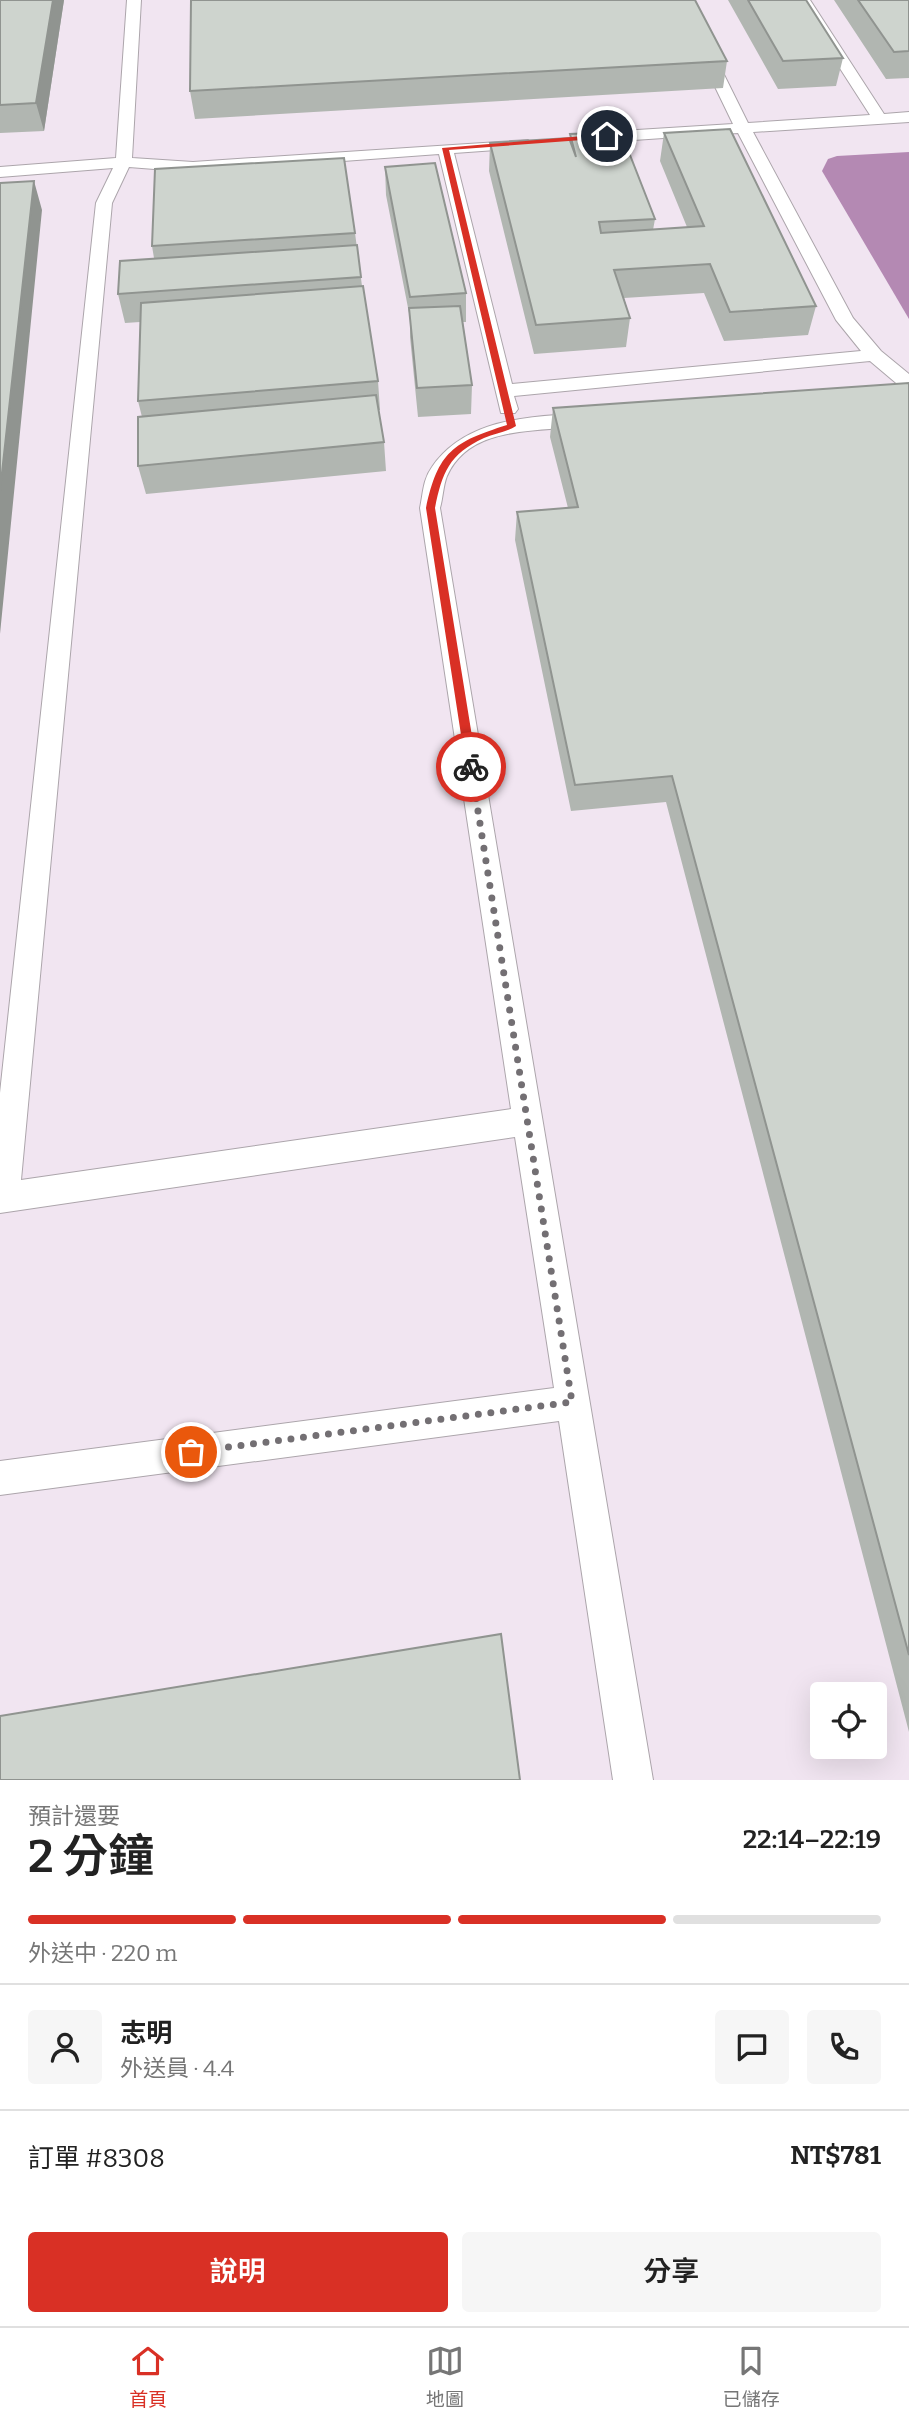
<!DOCTYPE html>
<html lang="zh-TW">
<head>
<meta charset="utf-8">
<style>
	:root { --surface:#fff; --page:#f6f6f6; --text:#222; --muted:#767676; --line:#e0e0e0; --accent:#d93025 }
	body { margin:0; font-family:Bitter,"Noto Sans TC",serif; background:var(--page); color:var(--text); height:100vh; display:flex; flex-direction:column; font-size:26px; white-space:nowrap }
	* { box-sizing:border-box; margin:0 }
	p { font-size:23px; color:var(--muted) }
	.icon { flex:none; width:38px; height:38px; fill:none; stroke:currentColor; stroke-width:2; stroke-linecap:round; stroke-linejoin:round }
	.map { position:relative; height:1780px; overflow:hidden }
	.details { display:flex; flex-direction:column; background:var(--surface); flex:1 }
	.details>* { flex:none }
	.controls { position:absolute; left:810px; top:1682px; display:grid; gap:14px }
	.controls a { display:grid; place-items:center; width:77px; height:77px; border-radius:7px; background:var(--surface); box-shadow:0 7px 28px #0002; font-size:35px }
	.pin { position:absolute; display:grid; place-items:center; width:60px; height:60px; color:#fff; margin:-30px; border:4px solid #fff; border-radius:50%; box-shadow:0 2px 7px #0007 }
	.courier { position:absolute; display:grid; place-items:center; width:70px; height:70px; margin:-35px; border:5px solid #d93025; border-radius:50%; background:#fff; color:#222; box-shadow:0 2px 9px #0007 }
	.headline em { font-style:normal; font-weight:600 }
	.headline div { display:flex; flex-direction:column-reverse }
	.headline { display:flex; align-items:center; justify-content:space-between; height:119px; padding:0 28px }
	h1 { font-size:46px; font-weight:600; line-height:52px }
	.bar { display:grid; grid-template-columns:repeat(4,1fr); gap:10px 7px; align-content:center; height:84px; padding:0 28px }
	.bar i { height:9px; border-radius:5px; background:var(--line) }
	.bar .on { background:var(--accent) }
	.bar p { grid-column:span 4 }
	.line { display:flex; align-items:center; gap:18px; padding:0 28px; border-top:2px solid var(--line) }
	.line div { flex:1 }
	.round { display:grid; place-items:center; flex:none; width:74px; height:74px; border-radius:7px; background:var(--page) }
	.action { display:flex; gap:14px; margin-top:auto; padding:14px 28px }
	.action a { flex:1; height:80px; border-radius:7px; background:var(--accent); color:#fff; font-size:28px; font-weight:600; line-height:80px; text-align:center }
	.action a+a { background:var(--page); color:var(--text) }
	.dock { display:flex; justify-content:space-around; align-items:center; height:98px; border-top:2px solid var(--line); background:var(--surface); font-size:19px; color:var(--muted) }
	.dock a { display:grid; justify-items:center; gap:4px }
	.dock .on { color:var(--accent) }
	.map>svg:first-child { display:block }
</style>
</head>
<body>
<div class="map">
<svg width="909" height="1780" viewBox="0 0 909 1780">
	<rect width="100%" height="100%" fill="#faf4fa"/>
	<path fill="#f1e5f1" fill-rule="evenodd" d="M0 0H909V1780H0ZM822 1694H875V1746H822Z"/>
	<path fill="#b489b3" d="M909 152V319L822 171 828 159 837 156Z"/>
	<g fill="none" stroke-linecap="round" stroke-linejoin="round">
		<g stroke="#aca5ab" stroke-width="2">
			<path id="service" d="M127 0H141L132 158 193 162 528 140 531 143 523 148 454 153 512 384 861 351 836 320 738 133 589 143 581 138 589 133 733 124 673 0H687L748 123 870 115 796 0H810L884 114 909 112V122L753 132 853 318 881 351 909 374V390L902 388 870 361 514 396 518 409 515 413H501L439 154 193 172 129 167 112 203 21 1180 511 1109 420 508C423 494 423 479 432 467 460 426 511 418 557 415 570 414 583 412 595 415L598 419 595 423C548 435 472 420 447 476 443 486 443 498 440 508L653 1780H613L559 1421 0 1495V1461L554 1388 515 1137 0 1213V1093L96 203 113 168 0 177V167L116 158Z"/>
		</g>
		<use href="#service" fill="#fff" fill-rule="evenodd"/>
	</g>
	<path fill="#b1b6b1" d="M0 0H64L44 131 0 133Z
		M728 0H806L843 58 836 86 778 89Z
		M834 0H909V78L886 79Z
		M727 61 723 88 195 119 190 91Z
		M664 133 816 306 808 335 724 341 704 293 624 298 630 318 626 347 534 354 489 171 490 143 570 139V134L655 219 653 230 687 227 660 161Z
		M385 167 466 293V322H463L472 385 471 414 418 417 410 337V318L386 195Z
		M355 233 362 286 378 381 380 410H378L384 442 386 471 146 494 138 466 142 417 138 401 140 322 125 323 118 294 154 258 152 246Z
		M909 383V1732L666 802 571 811 515 540 517 512 568 508 550 437 553 408Z"/>
	<path fill="#909490" d="M53 0H64L44 131 36 103Z
		M34 181 42 210 0 634V491Z"/>
	<path fill="#ced4ce" stroke="#909490" stroke-width="2" d="M0 0H53L36 103 0 105Z
		M191 0H695L727 61 190 91Z
		M748 0H806L843 58 783 61Z
		M858 0H909V51L894 52Z
		M730 129 816 306 730 312 710 264 614 270 630 318 536 325 490 143 569 138 576 157 570 134 621 132 655 219 599 222 601 233 704 226 664 133Z
		M344 158 355 233 152 246 155 169Z
		M435 163 466 293 410 297 385 167Z
		M34 181 0 491V183Z
		M357 245 361 277 118 294 120 261Z
		M363 286 378 381 138 401 141 303Z
		M460 306 472 385 417 388 409 308Z
		M909 383V1655L672 776 575 785 517 512 578 507 553 408Z
		M376 395 384 442 138 466V417Z
		M501 1634 520 1780H0V1716Z"/>
	<path fill="#d93025" d="M607 134 609 138 449 150 516 426C507 432 495 433 484 438 449 454 442 473 435 508L477 767 471 771 466 767 426 508C438 452 453 442 507 425L442 148Z"/>
	<g fill="none" stroke-linecap="round" stroke-linejoin="round">
		<path stroke="#736f73" stroke-width="7" stroke-dasharray="0 12.6" d="M191 1452 572 1402 471 767"/>
	</g>
</svg>
<div class="controls">
<a><svg class="icon" aria-label="locate" viewBox="0 0 24 24"><circle cx="12" cy="12" r="6"/><path d="M12 2v4M12 18v4M2 12h4M18 12h4"/></svg></a>
</div>
<div class="pin" style="left:191px;top:1452px;background:#ea580c"><svg class="icon" aria-label="bag" viewBox="0 0 24 24"><path d="M5 8h14l-1 12H6zM9 8a3 3 0 0 1 6 0"/></svg></div>
<div class="pin" style="left:607px;top:136px;background:#1f2937"><svg class="icon" aria-label="home" viewBox="0 0 24 24"><path d="M3 11l9-7 9 7M6 9v11h12V9"/></svg></div>
<div class="courier" style="left:471px;top:767px"><svg class="icon" aria-label="bike" viewBox="0 0 24 24"><circle cx="6" cy="16" r="4"/><circle cx="18" cy="16" r="4"/><path d="M6 16l4-8h5l3 8M10 8l3 8H6M13 5h3"/></svg></div>
</div>
<section class="details">
<div class="headline"><div><h1>2 分鐘</h1><p>預計還要</p></div><em>22:14–22:19</em></div>
<div class="bar"><i class="on"></i><i class="on"></i><i class="on"></i><i></i><p>外送中 · 220 m</p></div>
<div class="line" style="height:126px"><a class="round"><svg class="icon" aria-label="person" viewBox="0 0 24 24"><circle cx="12" cy="8" r="4"/><path d="M4 21q1-7 8-7t8 7"/></svg></a><div><b>志明</b><p>外送員 · 4.4</p></div><a class="round"><svg class="icon" aria-label="chat" viewBox="0 0 24 24"><path d="M4 5h16v11H9l-5 4z"/></svg></a><a class="round"><svg class="icon" aria-label="phone" viewBox="0 0 24 24"><path d="M5 4h4l2 5-3 2q2 4 5 5l2-3 5 2v4C11 20 4 13 5 4z"/></svg></a></div>
<div class="line" style="height:91px"><div>訂單 #8308</div><b>NT$781</b></div>
<div class="action"><a>說明</a><a>分享</a></div>
</section>
<nav class="dock">
<a class="on"><svg class="icon" aria-label="home" viewBox="0 0 24 24"><path d="M3 11l9-7 9 7M6 9v11h12V9"/></svg>首頁</a>
<a><svg class="icon" aria-label="map" viewBox="0 0 24 24"><path d="M3 6l6-2 6 2 6-2v14l-6 2-6-2-6 2zM9 4v14M15 6v14"/></svg>地圖</a>
<a><svg class="icon" aria-label="saved" viewBox="0 0 24 24"><path d="M7 4h10v16l-5-4-5 4z"/></svg>已儲存</a>
</nav>
</body>
</html>
